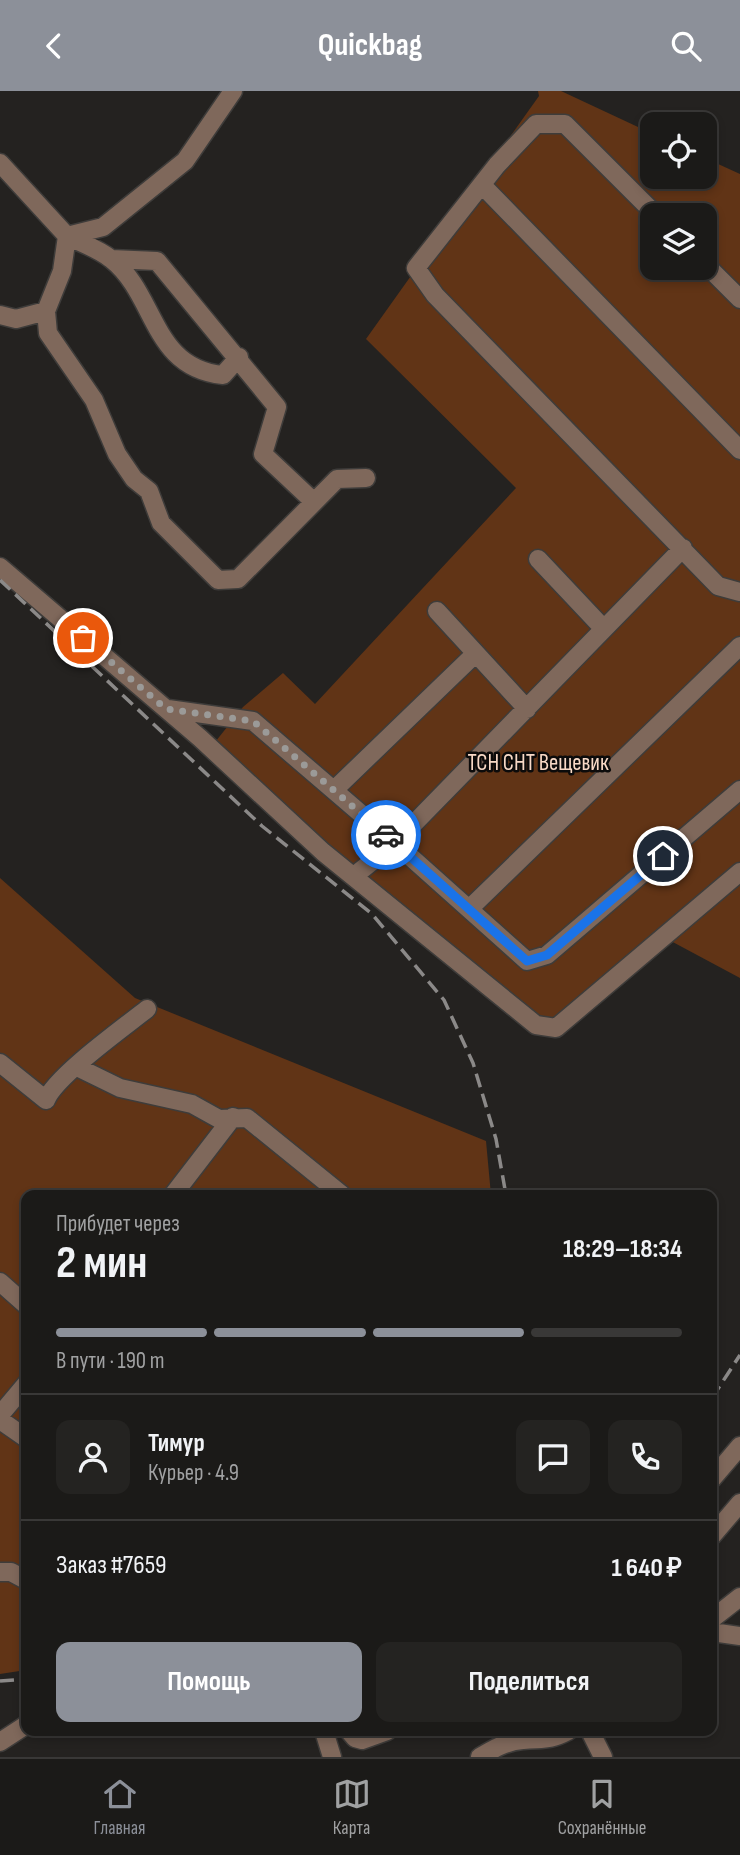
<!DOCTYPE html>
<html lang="ru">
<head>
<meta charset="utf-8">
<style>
	:root { --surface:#1b1a18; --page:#242321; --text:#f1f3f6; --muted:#a0a1a2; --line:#393837; --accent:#8c9099 }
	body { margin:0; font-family:"Sofia Sans Condensed",sans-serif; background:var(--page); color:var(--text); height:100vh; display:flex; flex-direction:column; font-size:26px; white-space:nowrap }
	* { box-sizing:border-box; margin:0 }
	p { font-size:23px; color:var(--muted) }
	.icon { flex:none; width:38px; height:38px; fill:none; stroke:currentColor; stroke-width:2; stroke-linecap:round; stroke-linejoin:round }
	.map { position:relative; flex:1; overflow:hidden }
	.drawer { position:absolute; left:21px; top:1099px; width:696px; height:546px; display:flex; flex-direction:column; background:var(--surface); border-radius:14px; box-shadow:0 4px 10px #0003,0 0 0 2px var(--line) }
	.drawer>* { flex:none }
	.controls { position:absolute; left:640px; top:21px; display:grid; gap:14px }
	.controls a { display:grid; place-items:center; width:77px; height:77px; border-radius:14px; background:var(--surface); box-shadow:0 4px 10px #0003,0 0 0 2px var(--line); font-size:35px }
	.pin { position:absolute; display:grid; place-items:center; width:60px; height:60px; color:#fff; margin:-30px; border:4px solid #fff; border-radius:50%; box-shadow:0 2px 7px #0007 }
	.courier { position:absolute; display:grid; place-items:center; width:70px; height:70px; margin:-35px; border:5px solid #1a73e8; border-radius:50%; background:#fff; color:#222; box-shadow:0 2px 9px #0007 }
	.overview em { font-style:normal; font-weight:700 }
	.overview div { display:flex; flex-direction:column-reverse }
	.overview { display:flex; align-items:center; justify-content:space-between; height:119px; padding:0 35px }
	h1 { font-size:46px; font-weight:700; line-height:52px }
	.bar { display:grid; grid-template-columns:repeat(4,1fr); gap:10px 7px; align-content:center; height:84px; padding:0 35px }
	.bar i { height:9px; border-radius:5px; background:var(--line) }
	.bar .selected { background:var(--accent) }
	.bar p { grid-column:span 4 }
	.line { display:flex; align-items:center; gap:18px; padding:0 35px; border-top:2px solid var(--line) }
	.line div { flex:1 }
	.round { display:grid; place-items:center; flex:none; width:74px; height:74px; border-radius:14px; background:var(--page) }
	.primary-button { display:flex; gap:14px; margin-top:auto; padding:14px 35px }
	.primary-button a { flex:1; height:80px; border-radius:14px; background:var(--accent); color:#fff; font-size:28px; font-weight:700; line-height:80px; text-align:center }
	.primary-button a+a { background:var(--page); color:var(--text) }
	header { display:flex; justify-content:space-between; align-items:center; height:91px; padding:0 35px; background:var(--accent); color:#fff; font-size:32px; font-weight:700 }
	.dock { display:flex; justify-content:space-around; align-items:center; height:98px; border-top:2px solid var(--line); background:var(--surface); font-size:19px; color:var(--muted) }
	.dock a { display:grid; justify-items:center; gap:4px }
	.dock .selected { color:var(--accent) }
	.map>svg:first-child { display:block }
</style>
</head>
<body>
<header><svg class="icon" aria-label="back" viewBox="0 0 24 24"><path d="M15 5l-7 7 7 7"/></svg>Quickbag<svg class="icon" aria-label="search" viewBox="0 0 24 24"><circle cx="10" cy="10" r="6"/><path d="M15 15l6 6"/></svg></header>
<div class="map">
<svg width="740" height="1666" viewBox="0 0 740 1666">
	<rect width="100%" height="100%" fill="#242220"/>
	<path fill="#613416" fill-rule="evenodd" d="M538 0H561L653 43V86H705V67L740 83V789L546 944 208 660 243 616 283 582 315 613 516 397 366 248 539 5ZM653 124H705V177H653Z
		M0 787 135 907 486 1050 491 1104H26V1579L0 1583Z
		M740 791V887L669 849Z"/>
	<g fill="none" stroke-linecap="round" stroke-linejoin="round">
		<g stroke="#3e3c3a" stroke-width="21">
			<path id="minor" d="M233 0 185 70 103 136 67 145C81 152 99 158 111 168 157 204 151 277 223 284L239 266
				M0 72 67 145 62 180 46 220 16 228 0 224
				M482 94 740 359
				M656 124 565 33H536L497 74 416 177 435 204 718 495 740 501
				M111 168 157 170 277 316 263 363 313 410
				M705 173 740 208
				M46 220 48 242 94 309 117 363 134 388 149 400 161 432 218 489 238 488 337 388 366 387
				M683 457 395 752 527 870 547 864 740 699
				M538 468 603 537
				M0 476 200 647 323 761 536 934 556 937 740 781
				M437 520 527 618
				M168 618 253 630 395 752 354 785
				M334 699 475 563
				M469 818 740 555
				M0 972 46 1009C56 985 123 937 147 918
				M77 976 120 997 192 1013 219 1028 247 1027 342 1104
				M173 1104 233 1026
				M0 1191 26 1214
				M0 1324 26 1293
				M0 1329 26 1347
				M712 1388 740 1355
				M712 1445 740 1412
				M0 1481H11L26 1489
				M712 1528 740 1506
				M712 1541 740 1545
				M324 1640 332 1666
				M349 1640 355 1647 362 1649 387 1640
				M590 1640 603 1666
				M0 1651 26 1634
				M480 1666C493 1658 507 1650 523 1649 543 1647 549 1650 568 1640"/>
		</g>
		<use href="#minor" stroke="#7f685b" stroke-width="18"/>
		<path stroke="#8b8988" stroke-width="3.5" stroke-dasharray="14 7" stroke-linecap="butt" d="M0 489 262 735 372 823 444 909 473 972 496 1048 506 1104
			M712 1307 740 1264
			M0 1590 26 1588"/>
	</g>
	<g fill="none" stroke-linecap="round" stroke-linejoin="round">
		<path stroke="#9b9a98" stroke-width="7" stroke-dasharray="0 12.6" d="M83 547 166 618 253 630 386 744"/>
		<path stroke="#1a73e8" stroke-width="9" d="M386 744 527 870 547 864 663 765"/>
	</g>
	<g text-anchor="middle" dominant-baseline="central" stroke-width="5" stroke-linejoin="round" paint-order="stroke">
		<g font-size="23" fill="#f8d9c6" stroke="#0c0b0b">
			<text x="538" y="672">ТСН СНТ Вещевик</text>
		</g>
	</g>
</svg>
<div class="controls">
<a><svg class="icon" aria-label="locate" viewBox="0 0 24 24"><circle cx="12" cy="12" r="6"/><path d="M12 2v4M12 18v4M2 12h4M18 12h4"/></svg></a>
<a><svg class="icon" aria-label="layers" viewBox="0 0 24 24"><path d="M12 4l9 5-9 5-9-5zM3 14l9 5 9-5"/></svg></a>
</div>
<div class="pin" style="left:83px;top:547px;background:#ea580c"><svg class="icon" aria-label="bag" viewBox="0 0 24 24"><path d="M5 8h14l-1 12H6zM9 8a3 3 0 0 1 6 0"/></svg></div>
<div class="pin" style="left:663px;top:765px;background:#1f2937"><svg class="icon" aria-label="home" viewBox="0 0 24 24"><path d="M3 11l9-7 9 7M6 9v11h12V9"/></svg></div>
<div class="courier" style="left:386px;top:744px"><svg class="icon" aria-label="car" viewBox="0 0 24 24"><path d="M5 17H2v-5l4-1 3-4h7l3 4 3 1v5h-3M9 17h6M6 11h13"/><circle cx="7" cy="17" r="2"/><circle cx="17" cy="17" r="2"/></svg></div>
<section class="drawer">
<div class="overview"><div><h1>2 мин</h1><p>Прибудет через</p></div><em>18:29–18:34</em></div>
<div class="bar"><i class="selected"></i><i class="selected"></i><i class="selected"></i><i></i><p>В пути · 190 m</p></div>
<div class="line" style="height:126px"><a class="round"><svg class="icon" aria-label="person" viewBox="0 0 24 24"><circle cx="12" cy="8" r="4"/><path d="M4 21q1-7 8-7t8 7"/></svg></a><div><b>Тимур</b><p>Курьер · 4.9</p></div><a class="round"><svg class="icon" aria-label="chat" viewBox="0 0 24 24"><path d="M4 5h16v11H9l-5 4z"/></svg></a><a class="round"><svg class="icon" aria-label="phone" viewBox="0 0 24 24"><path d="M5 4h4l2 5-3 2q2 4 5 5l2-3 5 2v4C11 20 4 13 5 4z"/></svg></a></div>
<div class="line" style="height:91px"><div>Заказ #7659</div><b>1 640 ₽</b></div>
<div class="primary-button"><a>Помощь</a><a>Поделиться</a></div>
</section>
</div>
<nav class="dock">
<a class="selected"><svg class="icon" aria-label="home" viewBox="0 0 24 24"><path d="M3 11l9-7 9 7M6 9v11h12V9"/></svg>Главная</a>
<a><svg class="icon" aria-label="map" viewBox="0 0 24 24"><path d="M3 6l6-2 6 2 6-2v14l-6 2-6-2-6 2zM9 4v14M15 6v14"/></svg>Карта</a>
<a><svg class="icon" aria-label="saved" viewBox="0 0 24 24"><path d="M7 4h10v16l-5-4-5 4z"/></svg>Сохранённые</a>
</nav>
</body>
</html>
